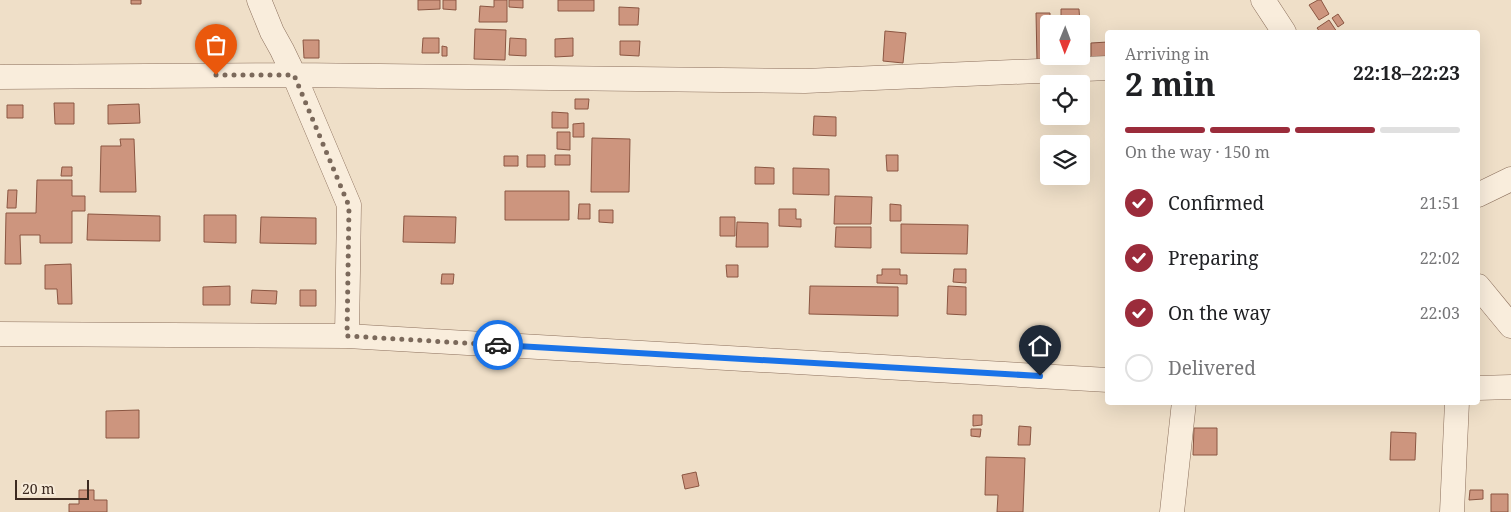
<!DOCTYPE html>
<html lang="en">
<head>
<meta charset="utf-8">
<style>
	:root { --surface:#fff; --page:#f2f2f2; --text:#202124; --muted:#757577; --line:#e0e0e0; --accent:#9b2c3b }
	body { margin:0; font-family:"Noto Serif",serif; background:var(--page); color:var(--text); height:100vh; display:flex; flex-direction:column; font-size:19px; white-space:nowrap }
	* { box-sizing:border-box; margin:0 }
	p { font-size:16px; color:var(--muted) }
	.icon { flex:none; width:28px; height:28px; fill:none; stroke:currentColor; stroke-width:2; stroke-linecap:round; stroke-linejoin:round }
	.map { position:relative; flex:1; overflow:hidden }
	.panel { position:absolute; left:1105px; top:30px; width:375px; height:375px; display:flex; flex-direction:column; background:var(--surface); border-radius:5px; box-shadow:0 5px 20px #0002 }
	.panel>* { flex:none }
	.needle { width:32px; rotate:181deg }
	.fabs { position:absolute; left:1040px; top:15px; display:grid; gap:10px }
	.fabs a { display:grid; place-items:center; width:50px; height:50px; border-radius:5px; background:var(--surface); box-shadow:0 5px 20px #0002; font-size:25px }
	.scale { position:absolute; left:15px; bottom:12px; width:74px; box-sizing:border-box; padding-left:5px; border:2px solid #3c2a20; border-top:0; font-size:14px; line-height:18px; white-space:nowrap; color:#3c2a20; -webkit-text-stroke:4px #f6ead8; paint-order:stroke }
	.pin { position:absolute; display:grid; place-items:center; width:42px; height:42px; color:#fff; margin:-51px -21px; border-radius:50% 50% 50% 0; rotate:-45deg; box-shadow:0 0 5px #0007 }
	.pin .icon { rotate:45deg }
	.courier { position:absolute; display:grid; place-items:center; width:50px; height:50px; margin:-25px; border:4px solid #1a73e8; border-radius:50%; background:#fff; color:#222; box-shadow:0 1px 6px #0007 }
	.headline em { font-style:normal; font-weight:700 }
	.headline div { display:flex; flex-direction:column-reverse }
	.headline { display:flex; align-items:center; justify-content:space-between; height:85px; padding:0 20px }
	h1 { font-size:32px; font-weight:700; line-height:38px }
	.bar { display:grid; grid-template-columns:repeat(4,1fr); gap:8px 5px; align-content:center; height:60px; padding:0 20px }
	.bar i { height:6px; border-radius:4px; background:var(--line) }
	.bar .current { background:var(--accent) }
	.bar p { grid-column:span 4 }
	ol { padding:0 20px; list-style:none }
	li { display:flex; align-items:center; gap:15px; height:55px }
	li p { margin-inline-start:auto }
	li .icon { padding:5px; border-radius:50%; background:var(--accent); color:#fff; stroke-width:4 }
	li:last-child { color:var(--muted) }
	li i { width:28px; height:28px; border:2px solid var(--line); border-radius:50% }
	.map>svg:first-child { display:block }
</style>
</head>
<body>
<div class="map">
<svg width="1511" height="512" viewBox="0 0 1511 512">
	<rect width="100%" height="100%" fill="#efdfc8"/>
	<path fill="#cd957e" stroke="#8b5642" d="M131 0H141V4H131Z
		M418 0H440V9L418 10Z
		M443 0H456V10L443 9Z
		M494 0H507V22H479L480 6 494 7Z
		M509 0H523V8L509 7Z
		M558 0H594V11H558Z
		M1318 0H1321L1329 14 1319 20 1309 5Z
		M619 7 639 8 638 25H619Z
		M1061 9H1079L1080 24H1061Z
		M1036 13H1050V24H1049V56H1051V61H1037Z
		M1338 14 1344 23 1338 27 1332 18Z
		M1329 20 1337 32H1320L1317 28Z
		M475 29 506 30 505 60 474 59Z
		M885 31 906 33 903 63 883 61Z
		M423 38H439V53H422Z
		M510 38 526 39V56L509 55Z
		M573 38V56L555 57V39Z
		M303 40H319V58H304Z
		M620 41H640L639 56 620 55Z
		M1108 42V60H1091V43Z
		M442 46 447 47V56H442Z
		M575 99H589L588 109H575Z
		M54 103H74V124H55Z
		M139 104 140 123 108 124V105Z
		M7 105H23V118H7Z
		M552 112 568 113V128H552Z
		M814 116 836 117V136L813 135Z
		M584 123V137H573V124Z
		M557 132H570V150L557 149Z
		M592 138 630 139 629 192H591Z
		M120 139H134L136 192H100L101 146H121Z
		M527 155H545V167H527Z
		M555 155H570V165H555Z
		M886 155H898V171H887Z
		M504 156H518V166H504Z
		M62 167H72V176H61Z
		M755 167 774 168V184H755Z
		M793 168 829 169V195L793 194Z
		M37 180H72V196H85V211H72V243H40V235H20L21 264H5L6 213H36Z
		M8 190H17L16 208H7Z
		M505 191H569V220H505Z
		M835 196 872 197 871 224H834Z
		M579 204H590V219H578Z
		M890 204 901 205V221H890Z
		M779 209H796V219H801V227L779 226Z
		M599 210H613V223L599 222Z
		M88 214 160 216V241L87 240Z
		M204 215H236V243L204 242Z
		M404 216 456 217 455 243 403 242Z
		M261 217 316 218V244L260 243Z
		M720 217H735V236H720Z
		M737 222 768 223V247H736Z
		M901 224 968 225 967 254 901 253Z
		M836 227H871V248L835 247Z
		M71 264 72 304H58L57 289H45V265Z
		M726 265H738V277H727Z
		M882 269H900V275H907V284L877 283V275H882Z
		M954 269H966V283L953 282Z
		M442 274H454L453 284H441Z
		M230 286V305H203V287Z
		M810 286 898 287V316L809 314Z
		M948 286 966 287V315L947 314Z
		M252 290 277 291 276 304 251 303Z
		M300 290H316V306H300Z
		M139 410V438H106V411Z
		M973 415H982V425L973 426Z
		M1019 426 1031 427 1030 445H1018Z
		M1194 428H1217V455H1193Z
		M971 429H981L980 437 971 436Z
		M1391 432 1416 433 1415 460H1390Z
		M986 457 1025 458 1023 512H997L998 495H985Z
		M696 472 699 486 685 489 682 475Z
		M79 490H94V500H107V512H69V504H79Z
		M1470 490H1483V499L1469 500Z
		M1491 494H1508V512H1491Z"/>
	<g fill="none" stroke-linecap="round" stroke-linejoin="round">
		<g stroke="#8c705d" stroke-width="25">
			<path id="minor" d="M259 0 272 32 282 50 294 75 349 205 347 336
				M1263 0 1284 32
				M0 77 294 75 805 81 1108 68
				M1478 195 1511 179
				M1478 286 1511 326
				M0 334 347 336 1108 380
				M1478 388 1511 387
				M1172 512 1184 402
				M1452 512 1457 402"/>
		</g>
		<use href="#minor" stroke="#f9eddc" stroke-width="24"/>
	</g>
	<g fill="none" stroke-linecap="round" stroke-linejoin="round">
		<path stroke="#7b695b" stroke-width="5" stroke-dasharray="0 9" d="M216 75H294L349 206 347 336 498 345"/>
		<path stroke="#1a73e8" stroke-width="6" d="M498 345 1040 376"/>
	</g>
</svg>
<div class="fabs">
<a><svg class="needle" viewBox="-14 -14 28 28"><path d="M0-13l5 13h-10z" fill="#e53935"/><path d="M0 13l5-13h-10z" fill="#757577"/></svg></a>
<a><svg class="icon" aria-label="locate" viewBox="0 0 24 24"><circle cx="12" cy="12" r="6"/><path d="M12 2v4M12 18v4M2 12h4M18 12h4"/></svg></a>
<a><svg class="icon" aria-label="layers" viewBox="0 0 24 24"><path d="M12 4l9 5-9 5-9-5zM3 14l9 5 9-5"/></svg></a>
</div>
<div class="scale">20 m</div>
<div class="pin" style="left:216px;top:75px;background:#ea580c"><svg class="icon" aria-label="bag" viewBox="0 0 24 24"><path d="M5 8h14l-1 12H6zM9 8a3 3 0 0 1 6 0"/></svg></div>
<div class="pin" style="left:1040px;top:376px;background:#1f2937"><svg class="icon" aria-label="home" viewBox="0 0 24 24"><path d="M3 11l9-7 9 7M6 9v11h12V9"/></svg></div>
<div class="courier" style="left:498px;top:345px"><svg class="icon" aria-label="car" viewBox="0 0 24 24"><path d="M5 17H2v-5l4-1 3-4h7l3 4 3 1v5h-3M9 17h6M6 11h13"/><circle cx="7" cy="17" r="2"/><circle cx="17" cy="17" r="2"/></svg></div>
<section class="panel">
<div class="headline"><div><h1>2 min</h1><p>Arriving in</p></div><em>22:18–22:23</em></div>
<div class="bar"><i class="current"></i><i class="current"></i><i class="current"></i><i></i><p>On the way · 150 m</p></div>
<ol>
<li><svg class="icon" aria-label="check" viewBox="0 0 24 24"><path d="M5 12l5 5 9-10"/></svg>Confirmed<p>21:51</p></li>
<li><svg class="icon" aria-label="check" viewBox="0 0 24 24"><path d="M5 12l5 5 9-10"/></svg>Preparing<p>22:02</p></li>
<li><svg class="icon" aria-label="check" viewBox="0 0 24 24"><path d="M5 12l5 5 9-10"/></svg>On the way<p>22:03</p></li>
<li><i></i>Delivered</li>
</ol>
</section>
</div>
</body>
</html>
